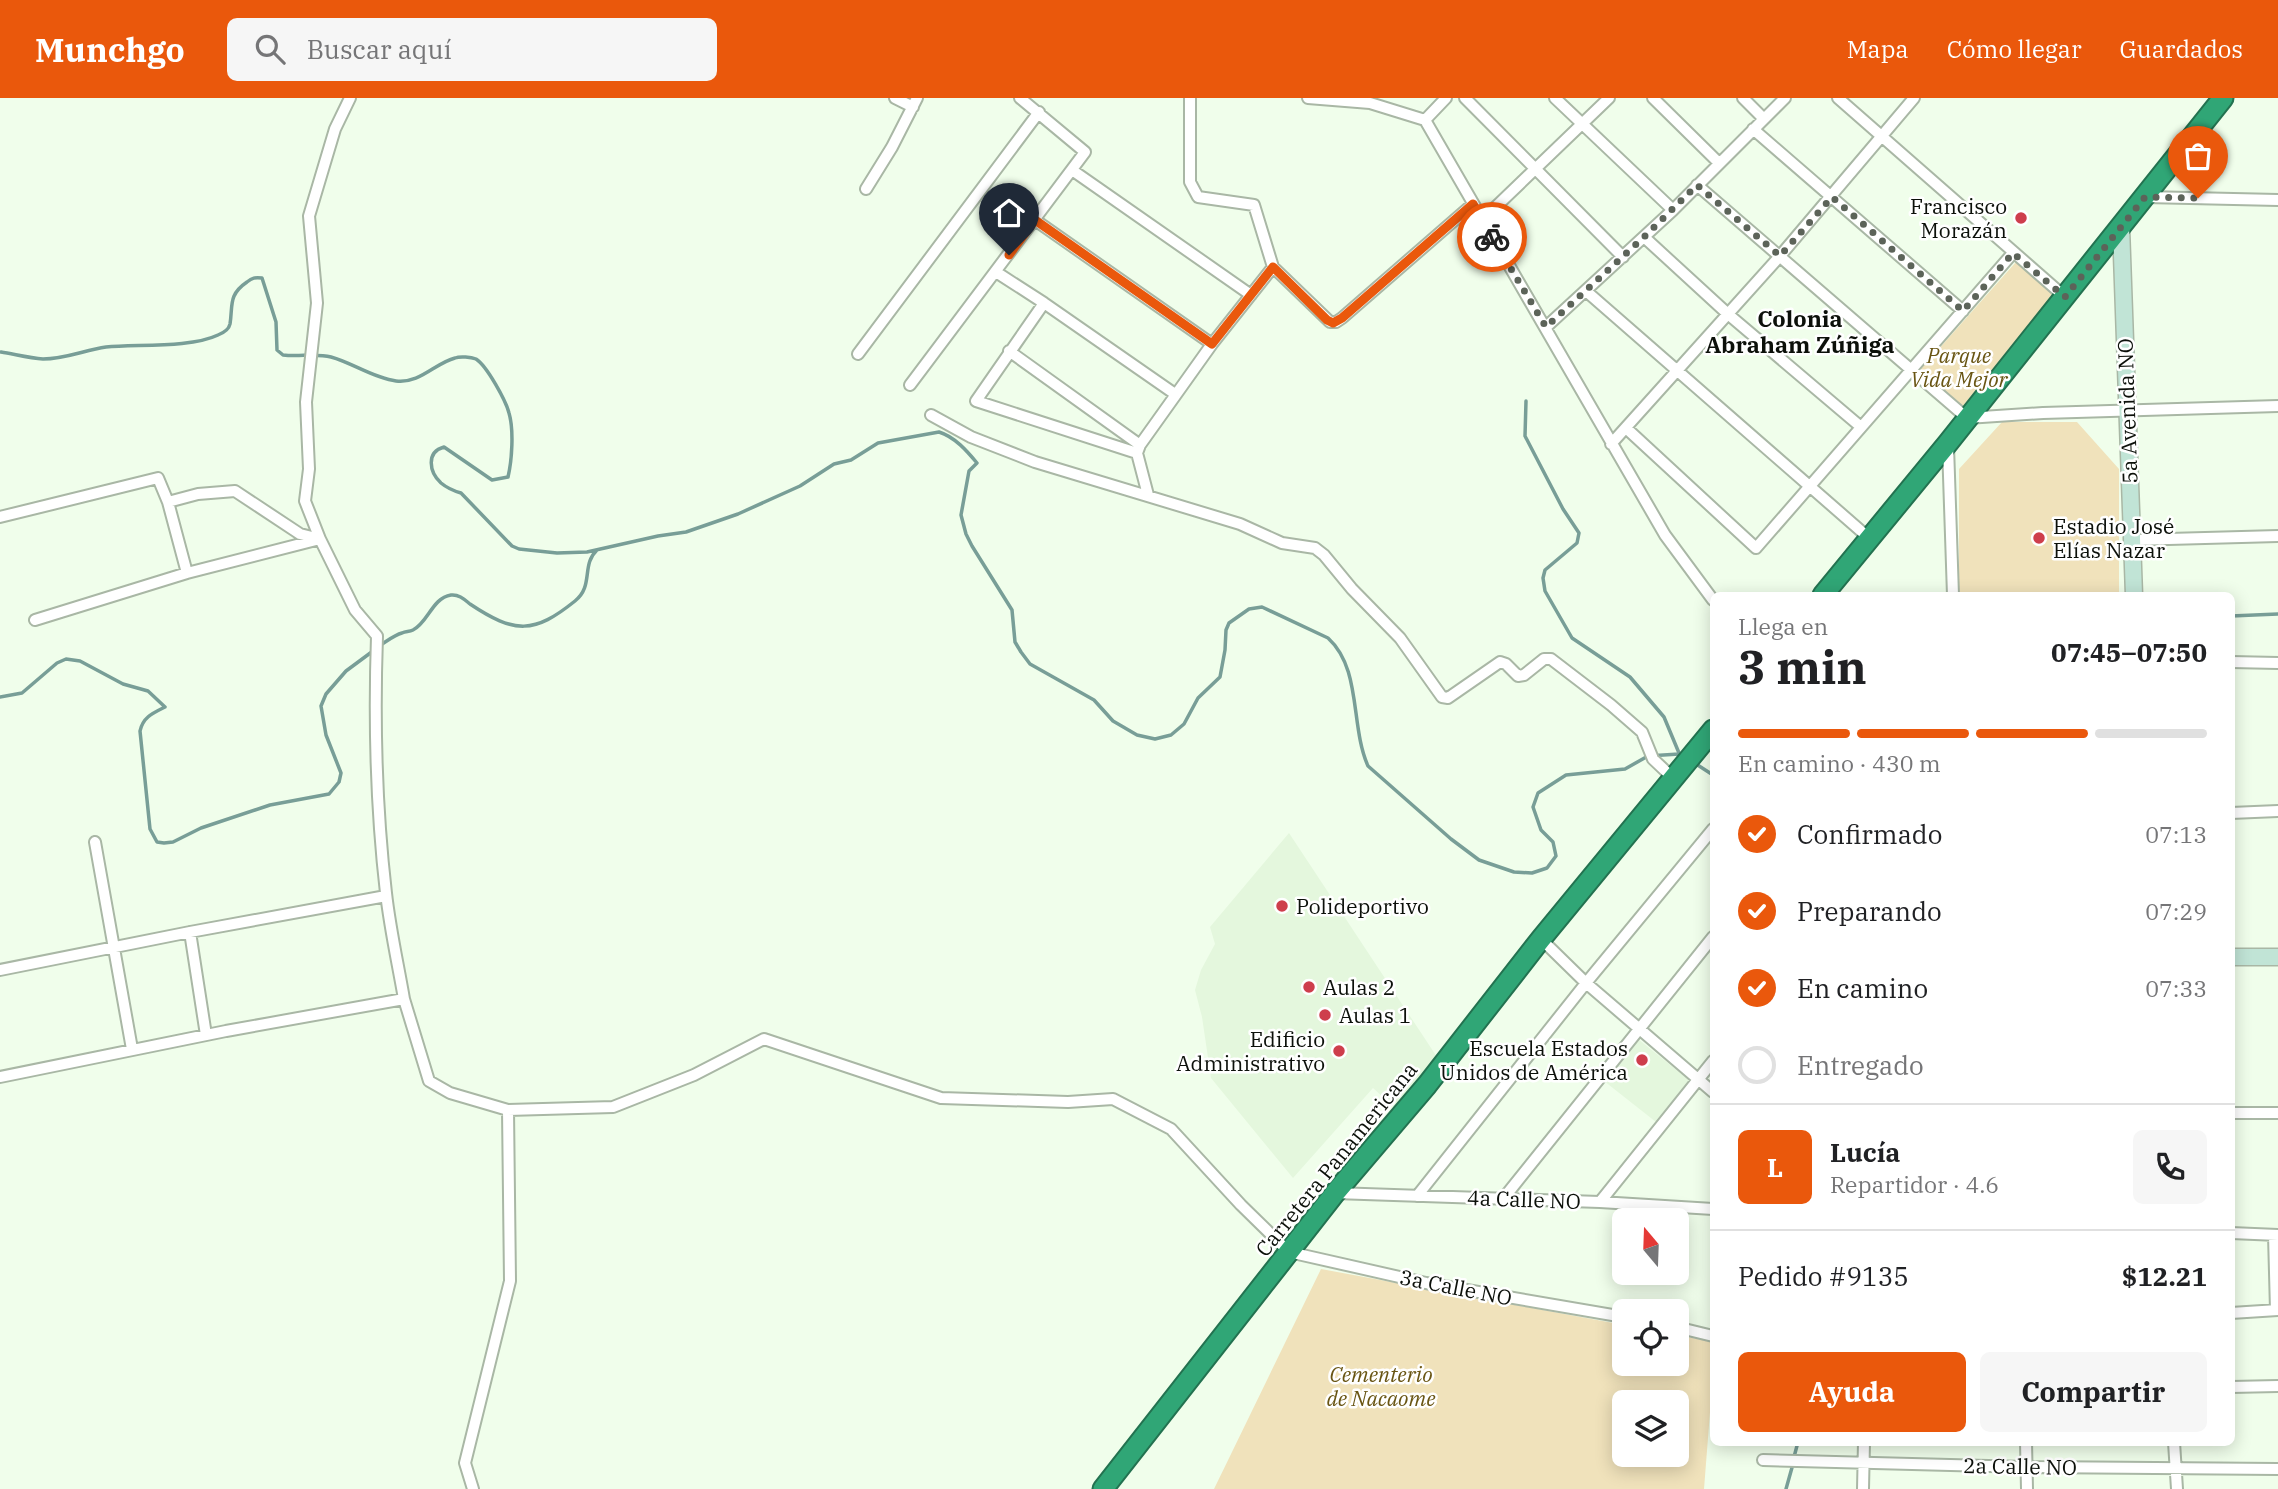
<!DOCTYPE html>
<html lang="es">
<head>
<meta charset="utf-8">
<style>
	:root { --surface:#fff; --page:#f6f6f6; --text:#202124; --muted:#757577; --line:#e0e0e0; --accent:#ea580c }
	body { margin:0; font-family:"IBM Plex Serif",serif; background:var(--page); color:var(--text); height:100vh; display:flex; flex-direction:column; font-size:26px; white-space:nowrap }
	* { box-sizing:border-box; margin:0 }
	p { font-size:23px; color:var(--muted) }
	.icon { flex:none; width:38px; height:38px; fill:none; stroke:currentColor; stroke-width:2; stroke-linecap:round; stroke-linejoin:round }
	.map { position:relative; flex:1; overflow:hidden }
	.sheet { position:absolute; left:1710px; top:494px; width:525px; height:854px; display:flex; flex-direction:column; background:var(--surface); border-radius:10px; box-shadow:0 4px 18px #0003 }
	.sheet>* { flex:none }
	.needle { width:46px; rotate:341deg }
	.fabs { position:absolute; left:1612px; top:1110px; display:grid; gap:14px }
	.fabs a { display:grid; place-items:center; width:77px; height:77px; border-radius:10px; background:var(--surface); box-shadow:0 4px 18px #0003; font-size:35px }
	.pin { position:absolute; display:grid; place-items:center; width:60px; height:60px; color:#fff; margin:-72px -30px; border-radius:50% 50% 50% 0; rotate:-45deg; box-shadow:0 0 7px #0007 }
	.pin .icon { rotate:45deg }
	.courier { position:absolute; display:grid; place-items:center; width:70px; height:70px; margin:-35px; border:5px solid #ea580c; border-radius:50%; background:#fff; color:#222; box-shadow:0 2px 9px #0007 }
	.overview em { font-style:normal; font-weight:700 }
	.overview div { display:flex; flex-direction:column-reverse }
	.overview { display:flex; align-items:center; justify-content:space-between; height:119px; padding:0 28px }
	h1 { font-size:46px; font-weight:700; line-height:52px }
	.bar { display:grid; grid-template-columns:repeat(4,1fr); gap:10px 7px; align-content:center; height:84px; padding:0 28px }
	.bar i { height:9px; border-radius:5px; background:var(--line) }
	.bar .selected { background:var(--accent) }
	.bar p { grid-column:span 4 }
	.line { display:flex; align-items:center; gap:18px; padding:0 28px; border-top:2px solid var(--line) }
	.line div { flex:1 }
	.round { display:grid; place-items:center; flex:none; width:74px; height:74px; border-radius:10px; background:var(--page) }
	ol { padding:0 28px; list-style:none }
	li { display:flex; align-items:center; gap:21px; height:77px }
	li p { margin-inline-start:auto }
	li .icon { padding:7px; border-radius:50%; background:var(--accent); color:#fff; stroke-width:4 }
	li:last-child { color:var(--muted) }
	li i { width:38px; height:38px; border:4px solid var(--line); border-radius:50% }
	.action { display:flex; gap:14px; margin-top:auto; padding:14px 28px }
	.action a { flex:1; height:80px; border-radius:10px; background:var(--accent); color:#fff; font-size:28px; font-weight:700; line-height:80px; text-align:center }
	.action a+a { background:var(--page); color:var(--text) }
	header { display:flex; align-items:center; gap:42px; box-sizing:border-box; height:98px; padding:0 35px; background:var(--accent); color:#fff }
	header strong { font-size:33px }
	nav { display:flex; gap:38px; margin-inline-start:auto; font-size:24px }
	.search { width:490px; height:63px; background:var(--page); display:flex; align-items:center; gap:18px; box-sizing:border-box; padding:0 24px; border-radius:10px; color:var(--muted); font-size:26px }
	.map>svg:first-child { display:block }
</style>
</head>
<body>
<header>
<strong>Munchgo</strong>
<div class="search"><svg class="icon" aria-label="search" viewBox="0 0 24 24"><circle cx="10" cy="10" r="6"/><path d="M15 15l6 6"/></svg>Buscar aquí</div>
<nav><a>Mapa</a><a>Cómo llegar</a><a>Guardados</a></nav>
</header>
<div class="map">
<svg width="2278" height="1391" viewBox="0 0 2278 1391">
	<rect width="100%" height="100%" fill="#f0feeb"/>
	<path fill="#e4f7dd" d="M1289 735 1437 959 1395 1010 1373 990 1293 1080 1211 980 1202 919 1195 892 1201 872 1215 846 1210 829Z
		M1638 941 1689 982 1656 1024 1604 983Z"/>
	<path fill="#f0e2bb" fill-rule="evenodd" d="M2016 164 2055 198 1962 309 1920 272Z
		M2002 324H2077L2119 371V497H1959V371Z
		M1321 1171 1624 1227V1265H1676L1677 1237 1713 1244V1276L1704 1391H1214ZM1624 1304H1676V1356H1624Z"/>
	<g fill="none" stroke-linecap="round" stroke-linejoin="round">
		<path stroke="#789e97" stroke-width="3.5" d="M1 254C14 256 29 260 43 261 65 261 85 252 106 249 137 246 191 250 218 237 223 235 229 231 230 226 233 207 228 197 247 184 252 180 255 179 262 180L276 224 277 252 283 257C299 259 316 255 331 259 353 265 373 280 396 283 420 286 435 265 455 260 460 258 471 259 476 261 487 268 506 303 509 315 514 332 512 362 508 379L492 382 444 349C426 354 429 374 441 385 447 390 454 393 461 395L512 448 519 451 557 455 587 454 658 438 686 434 738 416 800 388 834 366 851 362 878 345 939 334C955 339 967 353 977 365L969 373 961 417 966 436 972 448 1012 512 1015 544 1021 554 1030 566 1094 602 1113 623 1137 637 1155 641 1171 637 1184 626 1198 600 1220 579 1225 552 1226 532 1229 525 1249 511 1262 509 1328 540C1362 571 1350 628 1368 668L1451 741 1479 762 1514 774 1532 775 1547 770 1556 758 1553 744 1541 732 1533 709 1538 695 1566 677 1625 671 1648 658 1679 656
			M1526 303 1525 338 1563 411 1579 435 1577 445 1545 472 1543 480 1545 493 1572 540 1630 579 1664 619 1679 655
			M2231 518 2278 516
			M379 548C386 544 394 537 402 535 406 533 409 534 413 532 428 525 432 500 451 497 459 496 465 502 470 506 515 536 534 536 575 503 594 488 581 467 597 452
			M0 599 22 595 57 565 66 561 80 563 123 586 148 593 165 609C153 615 143 619 140 633L150 731 157 744 164 745 173 744 201 730 270 707 329 696 339 684 341 675 326 637 321 608 326 596 346 573 373 553
			M1693 664 1713 677
			M1794 1359 1798 1344
			M1786 1391 1793 1366"/>
		<g stroke="#a9b7a5" stroke-width="14">
			<path id="street" d="M895 0 913 9
				M1190 0V84L1198 99 1254 107 1273 169 1330 224H1336L1342 220 1473 106
				M1308 0 1370 5 1425 22 1665 437 1713 502
				M1465 0 1623 159
				M1555 0 1673 112
				M1653 0 1719 65
				M1743 0 1764 21
				M1838 0 2065 199
				M1425 22 1446 0
				M1753 31 1963 213
				M1072 72 1251 197
				M1697 87 1967 320 2043 315 2278 308
				M866 91 892 49 917 0
				M2145 99 2278 102
				M1035 122 1212 246
				M1482 122 1609 0
				M1644 139 1729 217 1861 329
				M996 174 1044 205 1175 296
				M1586 193 1869 440
				M1044 205 976 303 1137 355
				M1546 229 1673 112 1785 0
				M1009 253 1140 347
				M858 256 1039 14
				M910 287 1085 54 1020 0
				M931 317 971 339 1035 364 1240 426 1282 445 1315 450 1324 457 1352 491 1400 540 1442 599 1448 600 1500 564 1506 566 1518 578 1524 577 1544 561H1551L1611 607 1642 634 1653 661 1673 680
				M1626 330 1756 450 2013 155
				M1611 346 1780 158 1914 0
				M1948 348 1953 497
				M1148 397 1137 355 1140 347 1212 246 1273 169
				M168 404 198 396 235 393 300 436 320 441 355 512 377 538C374 624 376 709 386 795 390 831 398 866 404 901
				M0 419 158 380 168 404 187 475
				M2132 442 2278 438
				M35 522 187 475 320 441 305 403 309 371 306 304 317 205 309 118 335 31 350 0
				M2231 564 2278 565
				M2231 715 2278 713
				M95 744 132 951
				M190 834 206 937
				M1541 841 1586 885 1713 994
				M0 872 190 834 386 798
				M0 979 226 933 404 901 429 983 450 995 508 1012 510 1183 465 1365 473 1391
				M508 1012 613 1009 694 977 764 941 941 1000 1068 1004 1113 1001 1171 1031 1241 1107 1289 1154 1426 1185 1624 1219
				M2231 1015H2278
				M1335 1095 1600 1104 1713 1111
				M1417 1098 1586 885 1713 731
				M1503 1101 1713 839
				M1600 1104 1713 963
				M2231 1135 2278 1137
				M2274 1137 2276 1212
				M2231 1215 2278 1212
				M1676 1229 1713 1238
				M2231 1289 2278 1288
				M2026 1344 2027 1391
				M2174 1344 2177 1391
				M1763 1362 2027 1369 2278 1371
				M1863 1391 1864 1344"/>
		</g>
		<g stroke="#a9b7a5" stroke-width="19">
			<path id="secondary" d="M2121 129 2134 497
				M2231 859H2278"/>
		</g>
		<g stroke="#237250" stroke-width="23">
			<path id="highway" d="M1823 497 1948 345 2223 0
				M1103 1391 1335 1095 1427 987 1541 841 1713 632"/>
		</g>
		<use href="#street" stroke="#fff" stroke-width="10"/>
		<use href="#secondary" stroke="#c1e4d6" stroke-width="16"/>
		<use href="#highway" stroke="#30a676" stroke-width="19"/>
	</g>
	<g fill="none" stroke-linecap="round" stroke-linejoin="round">
		<path stroke="#5c6359" stroke-width="7" stroke-dasharray="0 12.6" d="M1492 139 1546 229 1644 139 1697 87 1780 158 1832 99 1963 213 2013 155 2065 199 2145 99 2198 100"/>
		<path stroke="#ea580c" stroke-width="9" d="M1009 157 1035 122 1212 246 1273 169 1327 222 1333 225 1342 220 1473 106 1492 139"/>
	</g>
	<g fill="#ce3e4c" stroke="#fff" stroke-width="2.5">
		<circle cx="2021" cy="120" r="7"/>
		<circle cx="2039" cy="440" r="7"/>
		<circle cx="1282" cy="808" r="7"/>
		<circle cx="1309" cy="889" r="7"/>
		<circle cx="1325" cy="917" r="7"/>
		<circle cx="1339" cy="953" r="7"/>
		<circle cx="1642" cy="962" r="7"/>
	</g>
	<g text-anchor="middle" dominant-baseline="central" stroke-width="5" stroke-linejoin="round" paint-order="stroke">
		<g font-size="21" fill="#0c100a" stroke="#fff" text-anchor="start">
			<text x="2007" y="108" text-anchor="end">Francisco<tspan x="2007" dy="24">Morazán</tspan></text>
			<text x="2053" y="428">Estadio José<tspan x="2053" dy="24">Elías Nazar</tspan></text>
			<text x="1296" y="808">Polideportivo</text>
			<text x="1323" y="889">Aulas 2</text>
			<text x="1339" y="917">Aulas 1</text>
			<text x="1325" y="941" text-anchor="end">Edificio<tspan x="1325" dy="24">Administrativo</tspan></text>
			<text x="1628" y="950" text-anchor="end">Escuela Estados<tspan x="1628" dy="24">Unidos de América</tspan></text>
		</g>
		<g font-size="21" font-style="italic" fill="#695513" stroke="#fff">
			<text x="1959" y="257">Parque<tspan x="1959" dy="24">Vida Mejor</tspan></text>
			<text x="1381" y="1276">Cementerio<tspan x="1381" dy="24">de Nacaome</tspan></text>
		</g>
		<g font-size="21" fill="#0c100a" stroke="#fff">
			<text transform="translate(2127 313) rotate(-92)">5a Avenida NO</text>
			<text transform="translate(1336 1061) rotate(-51)">Carretera Panamericana</text>
			<text transform="translate(1524 1101) rotate(2)">4a Calle NO</text>
			<text transform="translate(1456 1189) rotate(11)">3a Calle NO</text>
			<text transform="translate(2020 1368) rotate(1)">2a Calle NO</text>
		</g>
		<g font-size="23" font-weight="bold" fill="#0c100a" stroke="#fff">
			<text x="1800" y="220">Colonia<tspan x="1800" dy="26">Abraham Zúñiga</tspan></text>
		</g>
	</g>
</svg>
<div class="fabs">
<a><svg class="needle" viewBox="-14 -14 28 28"><path d="M0-13l5 13h-10z" fill="#e53935"/><path d="M0 13l5-13h-10z" fill="#757577"/></svg></a>
<a><svg class="icon" aria-label="locate" viewBox="0 0 24 24"><circle cx="12" cy="12" r="6"/><path d="M12 2v4M12 18v4M2 12h4M18 12h4"/></svg></a>
<a><svg class="icon" aria-label="layers" viewBox="0 0 24 24"><path d="M12 4l9 5-9 5-9-5zM3 14l9 5 9-5"/></svg></a>
</div>
<div class="pin" style="left:2198px;top:100px;background:#ea580c"><svg class="icon" aria-label="bag" viewBox="0 0 24 24"><path d="M5 8h14l-1 12H6zM9 8a3 3 0 0 1 6 0"/></svg></div>
<div class="pin" style="left:1009px;top:157px;background:#1f2937"><svg class="icon" aria-label="home" viewBox="0 0 24 24"><path d="M3 11l9-7 9 7M6 9v11h12V9"/></svg></div>
<div class="courier" style="left:1492px;top:139px"><svg class="icon" aria-label="bike" viewBox="0 0 24 24"><circle cx="6" cy="16" r="4"/><circle cx="18" cy="16" r="4"/><path d="M6 16l4-8h5l3 8M10 8l3 8H6M13 5h3"/></svg></div>
<section class="sheet">
<div class="overview"><div><h1>3 min</h1><p>Llega en</p></div><em>07:45–07:50</em></div>
<div class="bar"><i class="selected"></i><i class="selected"></i><i class="selected"></i><i></i><p>En camino · 430 m</p></div>
<ol>
<li><svg class="icon" aria-label="check" viewBox="0 0 24 24"><path d="M5 12l5 5 9-10"/></svg>Confirmado<p>07:13</p></li>
<li><svg class="icon" aria-label="check" viewBox="0 0 24 24"><path d="M5 12l5 5 9-10"/></svg>Preparando<p>07:29</p></li>
<li><svg class="icon" aria-label="check" viewBox="0 0 24 24"><path d="M5 12l5 5 9-10"/></svg>En camino<p>07:33</p></li>
<li><i></i>Entregado</li>
</ol>
<div class="line" style="height:126px"><b class="round" style="background:var(--accent);color:#fff">L</b><div><b>Lucía</b><p>Repartidor · 4.6</p></div><a class="round"><svg class="icon" aria-label="phone" viewBox="0 0 24 24"><path d="M5 4h4l2 5-3 2q2 4 5 5l2-3 5 2v4C11 20 4 13 5 4z"/></svg></a></div>
<div class="line" style="height:91px"><div>Pedido #9135</div><b>$12.21</b></div>
<div class="action"><a>Ayuda</a><a>Compartir</a></div>
</section>
</div>
</body>
</html>
